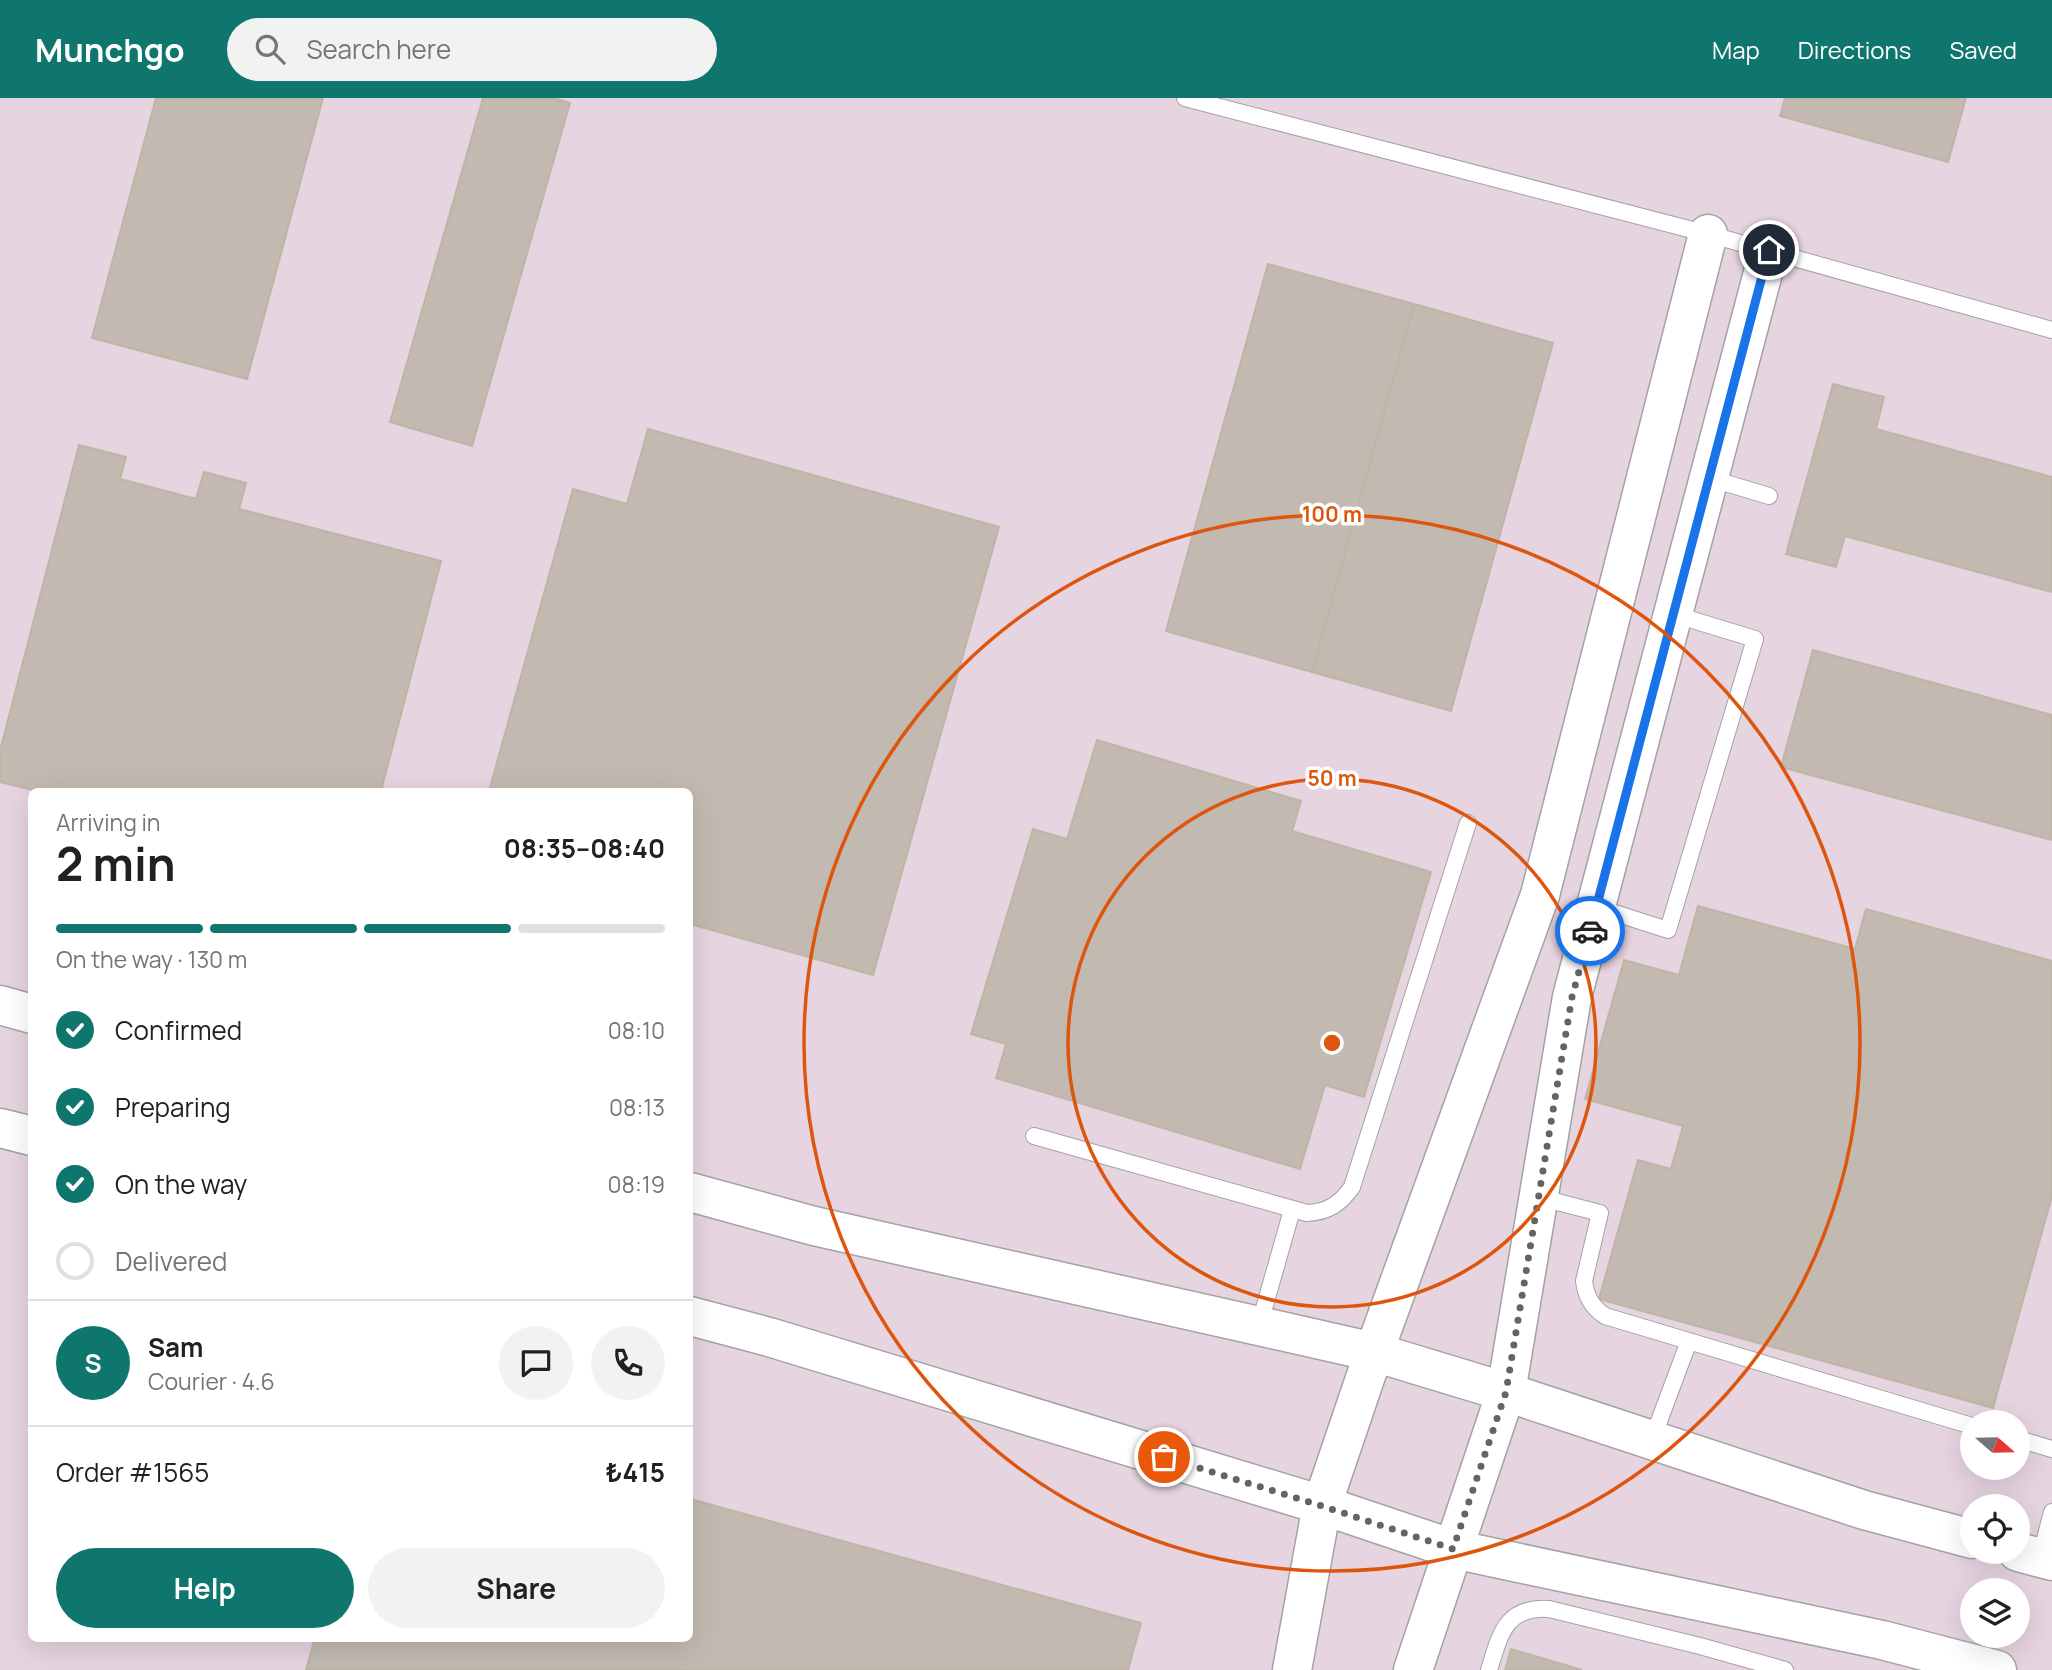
<!DOCTYPE html>
<html lang="en">
<head>
<meta charset="utf-8">
<style>
	:root { --surface:#fff; --page:#f2f2f2; --text:#202124; --muted:#757577; --line:#e0e0e0; --accent:#0f766e }
	body { margin:0; font-family:Manrope,sans-serif; background:var(--page); color:var(--text); height:100vh; display:flex; flex-direction:column; font-size:26px; white-space:nowrap }
	* { box-sizing:border-box; margin:0 }
	p { font-size:23px; color:var(--muted) }
	.icon { flex:none; width:38px; height:38px; fill:none; stroke:currentColor; stroke-width:2; stroke-linecap:round; stroke-linejoin:round }
	.map { position:relative; flex:1; overflow:hidden }
	.details { position:absolute; left:28px; top:690px; width:665px; height:854px; display:flex; flex-direction:column; background:var(--surface); border-radius:10px; box-shadow:0 7px 28px #0002 }
	.details>* { flex:none }
	.needle { width:46px; rotate:110deg }
	.tools { position:absolute; left:1960px; top:1312px; display:grid; gap:14px }
	.tools a { display:grid; place-items:center; width:70px; height:70px; border-radius:50%; background:var(--surface); box-shadow:0 7px 28px #0002; font-size:35px }
	.pin { position:absolute; display:grid; place-items:center; width:60px; height:60px; color:#fff; margin:-30px; border:4px solid #fff; border-radius:50%; box-shadow:0 2px 7px #0007 }
	.courier { position:absolute; display:grid; place-items:center; width:70px; height:70px; margin:-35px; border:5px solid #1a73e8; border-radius:50%; background:#fff; color:#222; box-shadow:0 2px 9px #0007 }
	.overview em { font-style:normal; font-weight:700 }
	.overview div { display:flex; flex-direction:column-reverse }
	.overview { display:flex; align-items:center; justify-content:space-between; height:119px; padding:0 28px }
	h1 { font-size:46px; font-weight:700; line-height:52px }
	.bar { display:grid; grid-template-columns:repeat(4,1fr); gap:10px 7px; align-content:center; height:84px; padding:0 28px }
	.bar i { height:9px; border-radius:5px; background:var(--line) }
	.bar .current { background:var(--accent) }
	.bar p { grid-column:span 4 }
	.line { display:flex; align-items:center; gap:18px; padding:0 28px; border-top:2px solid var(--line) }
	.line div { flex:1 }
	.round { display:grid; place-items:center; flex:none; width:74px; height:74px; border-radius:37px; background:var(--page) }
	ol { padding:0 28px; list-style:none }
	li { display:flex; align-items:center; gap:21px; height:77px }
	li p { margin-inline-start:auto }
	li .icon { padding:7px; border-radius:50%; background:var(--accent); color:#fff; stroke-width:4 }
	li:last-child { color:var(--muted) }
	li i { width:38px; height:38px; border:4px solid var(--line); border-radius:50% }
	.primary-button { display:flex; gap:14px; margin-top:auto; padding:14px 28px }
	.primary-button a { flex:1; height:80px; border-radius:42px; background:var(--accent); color:#fff; font-size:28px; font-weight:700; line-height:80px; text-align:center }
	.primary-button a+a { background:var(--page); color:var(--text) }
	header { display:flex; align-items:center; gap:42px; box-sizing:border-box; height:98px; padding:0 35px; background:var(--accent); color:#fff }
	header strong { font-size:33px }
	nav { display:flex; gap:38px; margin-inline-start:auto; font-size:24px }
	.search { width:490px; height:63px; background:var(--page); display:flex; align-items:center; gap:18px; box-sizing:border-box; padding:0 24px; border-radius:38px; color:var(--muted); font-size:26px }
	.map>svg:first-child { display:block }
</style>
</head>
<body>
<header>
<strong>Munchgo</strong>
<div class="search"><svg class="icon" aria-label="search" viewBox="0 0 24 24"><circle cx="10" cy="10" r="6"/><path d="M15 15l6 6"/></svg>Search here</div>
<nav><a>Map</a><a>Directions</a><a>Saved</a></nav>
</header>
<div class="map">
<svg width="2052" height="1572" viewBox="0 0 2052 1572">
	<rect width="100%" height="100%" fill="#edebe2"/>
	<path fill="#e6d4e0" fill-rule="evenodd" d="M0 0H2052V1572H0ZM32 693H690V1540H32ZM1972 1325H2018V1370H1972ZM1972 1409H2018V1454H1972ZM1972 1493H2018V1538H1972Z"/>
	<path fill="#c2bab1" stroke="#bfb4a5" stroke-width="2" d="M156 0H323L247 281 92 240Z
		M483 0H553L570 5 472 348 390 324Z
		M1785 0H1966L1948 64 1780 18Z
		M1268 166 1414 206 1312 574 1166 533Z
		M1414 206 1553 245 1451 613 1312 574Z
		M1833 286 1884 299 1876 331 2052 379V494L1845 438 1836 469 1786 456Z
		M648 331 999 429 873 877 690 826V693H489L573 391 627 406Z
		M79 347 126 359 120 381 196 401 204 374 246 385 239 411 441 463 381 693H37L0 684V653Z
		M1813 552 2052 617V742L1781 669Z
		M1097 642 1301 703 1292 733 1431 774 1364 999 1325 987 1300 1071 996 980 1006 946 971 936 1033 731 1067 741Z
		M1698 808 1855 851 1866 811 2052 863V1098L1993 1310 1599 1201 1638 1062 1671 1071 1683 1028 1585 1001 1624 862 1679 877Z
		M690 1401 1141 1525 1128 1572H306L315 1540H690Z
		M1511 1551 1582 1572H1505Z"/>
	<g fill="none" stroke-linecap="round" stroke-linejoin="round">
		<g stroke="#a3a3a3" stroke-width="18">
			<path id="service" d="M1185 0 1708 136 2052 232
				M1709 380 1769 398
				M1596 809 1668 832 1755 541 1673 516
				M1034 1038 1307 1115C1328 1114 1340 1106 1352 1089L1468 725
				M1538 1099 1600 1115 1584 1183C1586 1199 1592 1209 1605 1218L1972 1328
				M1259 1228 1292 1112
				M2018 1341 2052 1351
				M1652 1342 1689 1243
				M2040 1460 2052 1414
				M1489 1572C1500 1537 1505 1508 1549 1511L1700 1548 1785 1572"/>
		</g>
		<g stroke="#a3a3a3" stroke-width="41">
			<path id="tertiary" d="M0 907 32 916
				M0 1030 32 1038
				M690 1094 814 1128 1374 1254 1506 1294 1864 1412 1972 1441
				M690 1218 769 1239 1322 1407 1453 1451 1882 1542 1997 1572
				M2018 1454 2052 1463
				M1292 1572 1322 1407 1374 1254 1540 797 1708 136
				M1413 1572 1506 1294 1572 899 1769 152"/>
		</g>
		<use href="#service" stroke="#fff" stroke-width="16"/>
		<use href="#tertiary" stroke="#fff" stroke-width="38"/>
	</g>
	<g fill="none" stroke-linecap="round" stroke-linejoin="round">
		<path stroke="#656461" stroke-width="7" stroke-dasharray="0 12.6" d="M1164 1359 1322 1408 1453 1451 1506 1294 1572 899 1590 833"/>
		<path stroke="#1a73e8" stroke-width="9" d="M1590 833 1769 152"/>
	</g>
	<g fill="none" stroke="#de560d" stroke-width="3.5">
		<circle cx="1332" cy="945" r="264"/>
		<circle cx="1332" cy="945" r="528"/>
	</g>
	<circle cx="1332" cy="945" r="10" fill="#de560d" stroke="#fff" stroke-width="3.5"/>
	<g font-size="21" text-anchor="middle" font-weight="bold" fill="#de560d" stroke="#fff" stroke-width="7" stroke-linejoin="round" paint-order="stroke">
		<text x="1332" y="424">100 m</text>
		<text x="1332" y="688">50 m</text>
	</g>
</svg>
<div class="tools">
<a><svg class="needle" viewBox="-14 -14 28 28"><path d="M0-13l5 13h-10z" fill="#e53935"/><path d="M0 13l5-13h-10z" fill="#757577"/></svg></a>
<a><svg class="icon" aria-label="locate" viewBox="0 0 24 24"><circle cx="12" cy="12" r="6"/><path d="M12 2v4M12 18v4M2 12h4M18 12h4"/></svg></a>
<a><svg class="icon" aria-label="layers" viewBox="0 0 24 24"><path d="M12 4l9 5-9 5-9-5zM3 14l9 5 9-5"/></svg></a>
</div>
<div class="pin" style="left:1164px;top:1359px;background:#ea580c"><svg class="icon" aria-label="bag" viewBox="0 0 24 24"><path d="M5 8h14l-1 12H6zM9 8a3 3 0 0 1 6 0"/></svg></div>
<div class="pin" style="left:1769px;top:152px;background:#1f2937"><svg class="icon" aria-label="home" viewBox="0 0 24 24"><path d="M3 11l9-7 9 7M6 9v11h12V9"/></svg></div>
<div class="courier" style="left:1590px;top:833px"><svg class="icon" aria-label="car" viewBox="0 0 24 24"><path d="M5 17H2v-5l4-1 3-4h7l3 4 3 1v5h-3M9 17h6M6 11h13"/><circle cx="7" cy="17" r="2"/><circle cx="17" cy="17" r="2"/></svg></div>
<section class="details">
<div class="overview"><div><h1>2 min</h1><p>Arriving in</p></div><em>08:35–08:40</em></div>
<div class="bar"><i class="current"></i><i class="current"></i><i class="current"></i><i></i><p>On the way · 130 m</p></div>
<ol>
<li><svg class="icon" aria-label="check" viewBox="0 0 24 24"><path d="M5 12l5 5 9-10"/></svg>Confirmed<p>08:10</p></li>
<li><svg class="icon" aria-label="check" viewBox="0 0 24 24"><path d="M5 12l5 5 9-10"/></svg>Preparing<p>08:13</p></li>
<li><svg class="icon" aria-label="check" viewBox="0 0 24 24"><path d="M5 12l5 5 9-10"/></svg>On the way<p>08:19</p></li>
<li><i></i>Delivered</li>
</ol>
<div class="line" style="height:126px"><b class="round" style="background:var(--accent);color:#fff">S</b><div><b>Sam</b><p>Courier · 4.6</p></div><a class="round"><svg class="icon" aria-label="chat" viewBox="0 0 24 24"><path d="M4 5h16v11H9l-5 4z"/></svg></a><a class="round"><svg class="icon" aria-label="phone" viewBox="0 0 24 24"><path d="M5 4h4l2 5-3 2q2 4 5 5l2-3 5 2v4C11 20 4 13 5 4z"/></svg></a></div>
<div class="line" style="height:91px"><div>Order #1565</div><b>₺415</b></div>
<div class="primary-button"><a>Help</a><a>Share</a></div>
</section>
</div>
</body>
</html>
